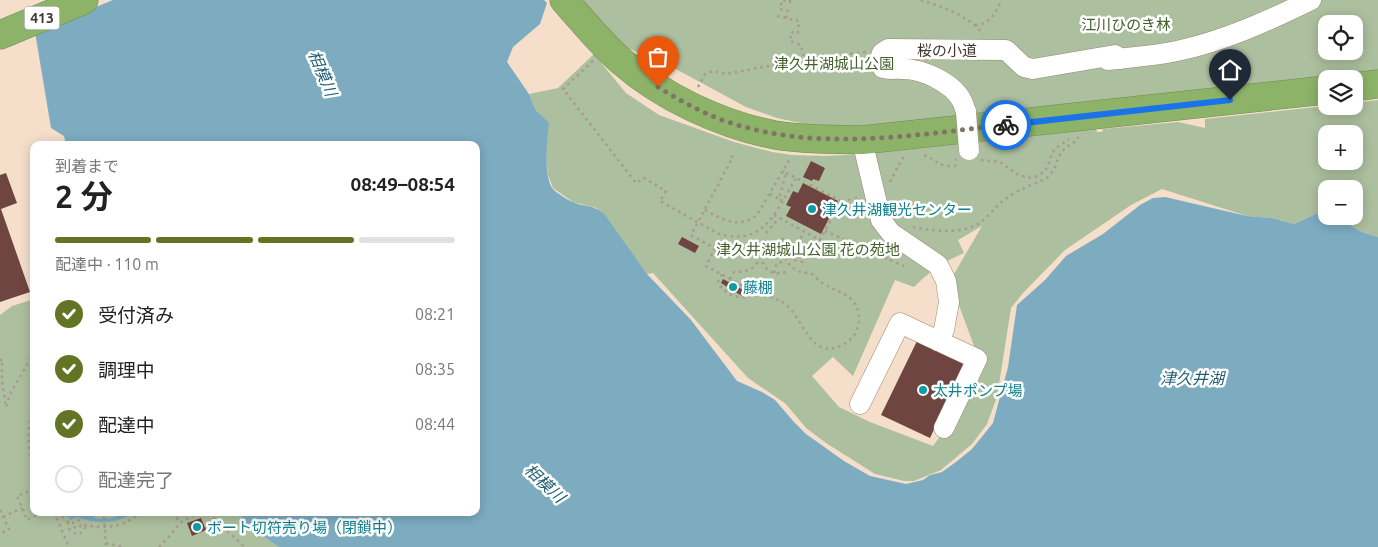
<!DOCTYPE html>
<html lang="ja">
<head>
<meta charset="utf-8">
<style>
	:root { --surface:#fff; --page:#f2f2f2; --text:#222; --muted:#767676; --line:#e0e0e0; --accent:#637524 }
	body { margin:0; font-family:Ubuntu,"Noto Sans JP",sans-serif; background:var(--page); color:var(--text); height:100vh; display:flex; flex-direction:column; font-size:19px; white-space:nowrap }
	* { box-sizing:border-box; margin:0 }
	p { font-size:16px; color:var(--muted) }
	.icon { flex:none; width:28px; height:28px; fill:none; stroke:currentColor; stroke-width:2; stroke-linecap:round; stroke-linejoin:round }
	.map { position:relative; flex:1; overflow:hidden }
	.panel { position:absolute; left:30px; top:141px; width:450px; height:375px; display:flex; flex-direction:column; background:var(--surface); border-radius:10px; box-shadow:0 2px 12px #0003 }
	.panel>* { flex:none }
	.fabs { position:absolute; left:1318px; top:15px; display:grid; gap:10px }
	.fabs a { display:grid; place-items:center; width:45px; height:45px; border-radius:10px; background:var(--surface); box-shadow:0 2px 12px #0003; font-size:25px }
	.pin { position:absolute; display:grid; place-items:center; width:42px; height:42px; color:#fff; margin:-51px -21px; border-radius:50% 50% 50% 0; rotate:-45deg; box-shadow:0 0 5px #0007 }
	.pin .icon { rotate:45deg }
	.courier { position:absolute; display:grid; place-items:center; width:50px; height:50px; margin:-25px; border:4px solid #1a73e8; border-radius:50%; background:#fff; color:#222; box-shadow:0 1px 6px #0007 }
	.head em { font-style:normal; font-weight:700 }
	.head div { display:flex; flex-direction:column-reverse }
	.head { display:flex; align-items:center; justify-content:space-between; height:85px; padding:0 25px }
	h1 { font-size:32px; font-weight:700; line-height:38px }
	.bar { display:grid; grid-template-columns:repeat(4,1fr); gap:8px 5px; align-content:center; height:60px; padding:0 25px }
	.bar i { height:6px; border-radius:4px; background:var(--line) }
	.bar .on { background:var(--accent) }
	.bar p { grid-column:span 4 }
	ol { padding:0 25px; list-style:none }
	li { display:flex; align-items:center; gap:15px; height:55px }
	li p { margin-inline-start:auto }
	li .icon { padding:5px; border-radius:50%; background:var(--accent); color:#fff; stroke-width:4 }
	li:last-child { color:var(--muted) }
	li i { width:28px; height:28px; border:2px solid var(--line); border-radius:50% }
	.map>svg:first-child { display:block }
</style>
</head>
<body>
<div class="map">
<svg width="1378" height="547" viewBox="0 0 1378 547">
	<rect width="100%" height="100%" fill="#f5dfcb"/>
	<path fill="#acbf9e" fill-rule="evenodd" d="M581 0H1378V72L1073 105 1034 107 861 127 805 124 777 118 746 107 661 61 624 47ZM1326 24H1354V51H1326Z
		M594 54 626 93 659 115 734 142 772 152 792 155 824 156 865 154 1078 131 1096 129 1097 132H1102L1103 129 1178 122 1205 128V119L1326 106H1354V103L1378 100V237L1362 232 1334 216H1354V189H1326V213L1322 211 1294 224 1272 218 1247 216 1162 189 1131 205 1065 250 1023 293 1011 308 997 397 987 424 972 444 941 470 914 481H904L875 474 826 443 806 428 786 404 748 378 653 273 647 274 597 208 573 202 553 188 548 175 545 149 548 123 535 109 529 94 558 88ZM1326 134H1354V161H1326ZM982 226 950 281 981 365 958 412 933 446 870 422 839 407 812 376 833 357 853 376 895 280 914 287C933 269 939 264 964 253L958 240Z
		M34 299V512L240 513 244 524 279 547H0V315L12 306Z"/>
	<path fill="#7dacc1" d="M113 0H544L547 3 540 24 513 47 507 62 529 94 535 109 549 123C547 139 543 176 553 189 557 193 567 200 573 202 586 208 592 203 605 215L647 274 691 320 737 381 762 392 775 400 794 422 806 434 844 461 870 476 906 484 923 480 930 475 942 472 956 462 972 449 993 423 1008 367 1017 305 1045 280 1066 256 1103 234 1140 205 1153 198 1165 197 1247 216 1272 218 1294 224 1322 211 1326 213V216H1334L1362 232 1378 237V547H279L244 524 240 513 476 512V145H66L64 136 51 128 35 32Z
		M63 513H92L95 518C101 519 106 519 112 518 120 516 125 512 133 513 115 525 96 524 77 517L71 520Z"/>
	<path fill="#6f4541" d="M811 161 825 168 819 181 813 179 812 181 803 177Z
		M6 173 17 203 1 209 30 292 0 302V175Z
		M803 183 838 201 821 234 786 216 791 207 786 205 793 191 798 193Z
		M682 237 699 246 695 253 678 244Z
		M723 279 745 291 742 296 721 283Z
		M917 341 965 364 930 438 881 415Z
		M201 518 206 530 192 536 187 523Z"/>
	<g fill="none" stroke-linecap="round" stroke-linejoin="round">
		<g stroke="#9b8775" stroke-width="21">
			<path id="minor" d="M1108 60C1131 57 1154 56 1177 51 1224 41 1268 21 1311 0
				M966 112C965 109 964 105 962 101 953 83 923 69 903 69 896 68 890 70 883 68L880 59 882 53 888 49 1006 50 1024 67 1033 69 1115 55 1121 59
				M862 140 881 220 891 233 938 265 946 281 949 302 944 330 938 341
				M860 404 900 323 977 359 944 428"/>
		</g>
		<g stroke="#728855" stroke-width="29">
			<path id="highway" d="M564 0C583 21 600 43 621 61 662 97 722 125 775 135 803 140 833 139 862 140L1326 90
				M0 35 84 0
				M1354 87 1378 84"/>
		</g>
		<path stroke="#aa9a8b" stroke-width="2.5" stroke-dasharray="2.5 4" stroke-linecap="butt" d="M921 0C943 7 968 15 983 34
			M777 16 799 21 798 33 791 32 790 41 801 45 804 59
			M786 18 788 11 780 9 782 0 790 2V0
			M975 25C992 24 994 13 1002 0
			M593 61 563 89 636 183 644 178 666 191 660 201 719 234C764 247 777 210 796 178
			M698 87 705 74 713 71 726 74 799 60 866 52
			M924 155C937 161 939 167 955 166L956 159
			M731 156 733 157 691 235C714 248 730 260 756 245L769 251H781C785 260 791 269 801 272 804 273 809 273 812 274 816 277 820 282 824 284 834 291 844 291 853 301 859 309 860 316 858 326 856 335 850 341 842 345 810 362 803 316 784 303 773 296 760 295 747 294
			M981 160 1000 162 1017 174 1028 178 1037 176 1044 172 1048 166 1052 153 1056 148 1069 139
			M786 173 804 182
			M890 182 902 159 906 156
			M810 185 841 201
			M770 194 779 199
			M782 201 779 199 786 173 783 171
			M705 210C723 220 739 229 757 215L791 157
			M774 215 820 240 841 201 859 198
			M913 227C932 231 964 235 981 222 991 214 998 203 1010 196 1021 188 1036 184 1048 177 1062 162 1052 154 1076 141L1078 137
			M825 231 904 266
			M766 233 779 218
			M782 238C789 249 798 253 811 254
			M715 248 706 266 749 289 745 297C732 298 724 293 718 282L722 274
			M795 250 804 232
			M774 273 777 263 783 262 786 256 794 260 807 263
			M730 279 734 272C744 272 752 271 758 262L763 263C767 273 776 275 786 272
			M0 361 2 359V381L6 407 10 394 34 353
			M34 395C30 418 24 444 34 466
			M34 489 17 496 27 520 43 512
			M0 510 9 529 0 534
			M54 512 69 547
			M57 512 68 522 73 523
			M173 512 180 523
			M210 512 216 521 245 547
			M3 517 22 508
			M104 517 106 547
			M73 524a4 4 0 1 1 8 0a4 4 0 1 1-8 0Z
			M68 522 69 529 76 534 81 533 87 526
			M84 525C104 529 125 528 140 512
			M106 543 123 547
			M159 547 168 538 180 523 198 512"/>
		<use href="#minor" stroke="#fff" stroke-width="20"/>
		<use href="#highway" stroke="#8db369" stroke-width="28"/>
		<g stroke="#9b8775" stroke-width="21" stroke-linecap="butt">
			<path id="minor-bridge" d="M966 112 969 150"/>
		</g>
		<use href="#minor-bridge" stroke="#fff" stroke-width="20"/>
	</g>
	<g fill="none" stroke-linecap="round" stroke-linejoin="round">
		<path stroke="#807367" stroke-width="5" stroke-dasharray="0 9" d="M658 87C684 103 711 118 741 126 828 151 918 134 1006 125"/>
		<path stroke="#1a73e8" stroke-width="6" d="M1006 125 1230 100"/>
	</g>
	<g fill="#0f9aa8" stroke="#fff" stroke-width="2">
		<circle cx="812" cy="209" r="5"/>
		<circle cx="733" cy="287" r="5"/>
		<circle cx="923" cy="390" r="5"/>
		<circle cx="197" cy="527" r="5"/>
	</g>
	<g text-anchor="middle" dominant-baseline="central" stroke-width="5" stroke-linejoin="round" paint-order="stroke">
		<rect fill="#fff" stroke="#7a746f" stroke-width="1" x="24.5" y="6.5" width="35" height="23" rx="4"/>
		<g font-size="14" font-weight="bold" fill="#413931">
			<text x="42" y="18">413</text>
		</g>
		<g font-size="15" fill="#43612a" stroke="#fff">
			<text x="1126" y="24">江川ひのき林</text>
			<text x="834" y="63">津久井湖城山公園</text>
			<text x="808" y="249">津久井湖城山公園 花の苑地</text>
		</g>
		<g font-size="15" fill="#413931" stroke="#fff">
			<text x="947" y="50">桜の小道</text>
		</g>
		<g font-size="15" fill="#0d838f" stroke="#fff" text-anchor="start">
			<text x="822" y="209">津久井湖観光センター</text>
			<text x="743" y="287">藤棚</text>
			<text x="933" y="390">太井ポンプ場</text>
			<text x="207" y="527">ボート切符売り場（閉鎖中）</text>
		</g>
		<g font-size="16" font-style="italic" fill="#215d74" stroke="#fff">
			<text transform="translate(323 73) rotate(67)">相模川</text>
			<text x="1192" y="378">津久井湖</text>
			<text transform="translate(545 483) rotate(43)">相模川</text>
		</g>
	</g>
</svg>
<div class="fabs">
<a><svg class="icon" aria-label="locate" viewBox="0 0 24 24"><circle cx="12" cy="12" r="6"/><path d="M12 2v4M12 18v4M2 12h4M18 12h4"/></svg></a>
<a><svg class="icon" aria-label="layers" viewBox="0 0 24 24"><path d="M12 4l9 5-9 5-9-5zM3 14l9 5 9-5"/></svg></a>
<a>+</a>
<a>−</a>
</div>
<div class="pin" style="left:658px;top:87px;background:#ea580c"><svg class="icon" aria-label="bag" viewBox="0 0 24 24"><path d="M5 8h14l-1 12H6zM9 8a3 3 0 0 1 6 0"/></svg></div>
<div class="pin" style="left:1230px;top:100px;background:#1f2937"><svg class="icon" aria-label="home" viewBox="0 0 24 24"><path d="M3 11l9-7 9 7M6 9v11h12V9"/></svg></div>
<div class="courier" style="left:1006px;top:125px"><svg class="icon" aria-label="bike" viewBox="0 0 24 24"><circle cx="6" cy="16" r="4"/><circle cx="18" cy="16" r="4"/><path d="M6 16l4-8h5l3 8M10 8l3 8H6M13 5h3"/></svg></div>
<section class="panel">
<div class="head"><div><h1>2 分</h1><p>到着まで</p></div><em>08:49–08:54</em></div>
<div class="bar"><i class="on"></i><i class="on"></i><i class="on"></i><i></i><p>配達中 · 110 m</p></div>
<ol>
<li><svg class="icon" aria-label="check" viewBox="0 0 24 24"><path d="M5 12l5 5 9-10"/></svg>受付済み<p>08:21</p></li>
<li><svg class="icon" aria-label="check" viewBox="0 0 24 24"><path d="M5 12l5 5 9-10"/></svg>調理中<p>08:35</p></li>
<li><svg class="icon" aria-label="check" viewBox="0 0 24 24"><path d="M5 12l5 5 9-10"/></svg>配達中<p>08:44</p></li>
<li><i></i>配達完了</li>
</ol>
</section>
</div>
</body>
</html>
